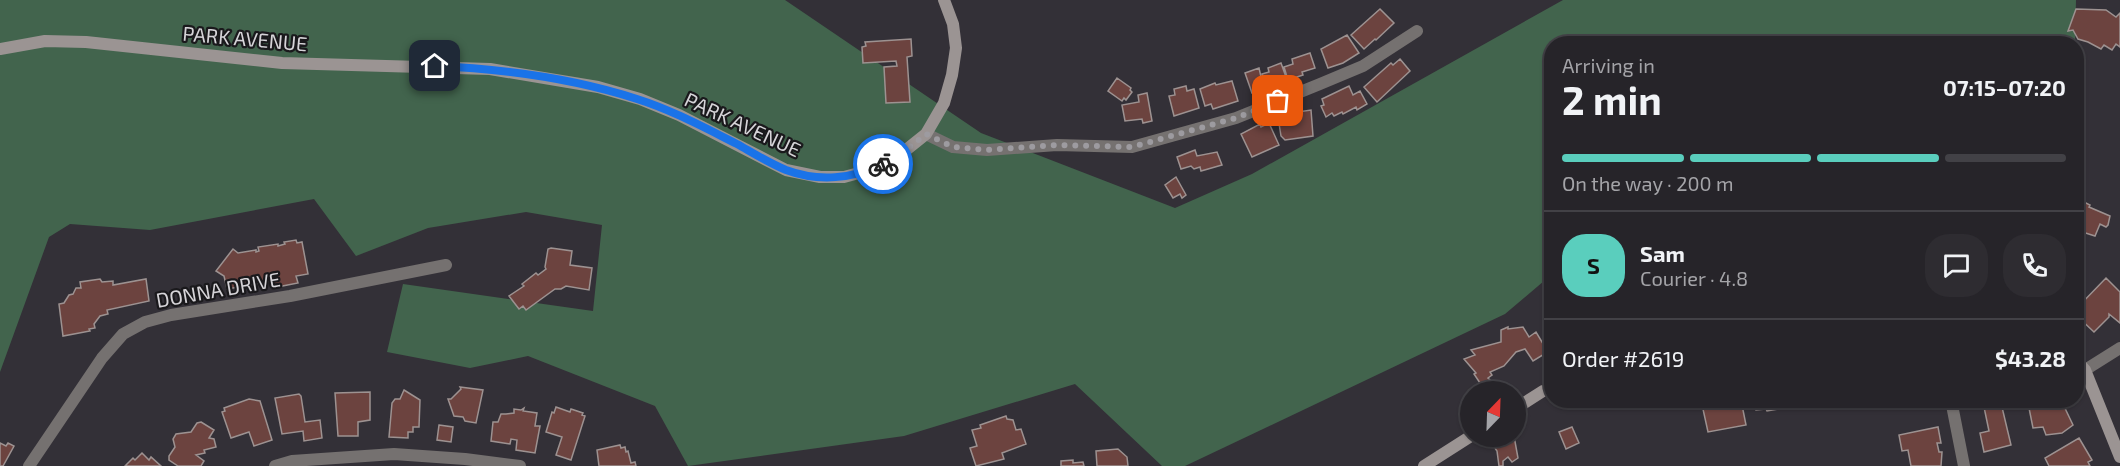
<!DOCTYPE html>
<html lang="en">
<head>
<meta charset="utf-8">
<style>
	:root { --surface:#262429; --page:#2e2c31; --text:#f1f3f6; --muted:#a4a4a8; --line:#424146; --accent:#5acebd }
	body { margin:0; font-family:"Exo 2",sans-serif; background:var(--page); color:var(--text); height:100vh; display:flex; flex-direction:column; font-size:22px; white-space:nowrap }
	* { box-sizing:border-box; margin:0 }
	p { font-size:20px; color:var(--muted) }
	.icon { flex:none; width:33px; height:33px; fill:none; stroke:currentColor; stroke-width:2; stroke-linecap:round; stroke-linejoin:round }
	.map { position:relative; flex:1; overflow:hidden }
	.sheet { position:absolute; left:1544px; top:36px; width:540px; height:372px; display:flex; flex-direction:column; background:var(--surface); border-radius:24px; box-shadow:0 2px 4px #0004,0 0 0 2px var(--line) }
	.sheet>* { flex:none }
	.needle { width:39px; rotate:23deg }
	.tools { position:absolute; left:1460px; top:381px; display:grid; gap:12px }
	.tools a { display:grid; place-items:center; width:66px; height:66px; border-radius:50%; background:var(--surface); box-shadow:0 2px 4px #0004,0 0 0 2px var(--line); font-size:30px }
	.pin { position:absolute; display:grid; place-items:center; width:51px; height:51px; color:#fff; margin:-26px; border-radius:12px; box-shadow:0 3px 9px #0006 }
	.courier { position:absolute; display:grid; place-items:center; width:60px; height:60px; margin:-30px; border:4px solid #1a73e8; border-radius:50%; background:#fff; color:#222; box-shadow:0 2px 8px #0007 }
	.head em { font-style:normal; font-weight:700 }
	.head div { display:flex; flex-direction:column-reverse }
	.head { display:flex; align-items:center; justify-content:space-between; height:102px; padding:0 18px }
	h1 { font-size:39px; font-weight:700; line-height:45px }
	.bar { display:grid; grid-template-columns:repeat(4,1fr); gap:9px 6px; align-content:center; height:72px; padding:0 18px }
	.bar i { height:8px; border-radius:4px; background:var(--line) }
	.bar .current { background:var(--accent) }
	.bar p { grid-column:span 4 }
	.line { display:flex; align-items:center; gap:15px; padding:0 18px; border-top:2px solid var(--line) }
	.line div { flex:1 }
	.round { display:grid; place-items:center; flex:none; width:63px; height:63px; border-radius:24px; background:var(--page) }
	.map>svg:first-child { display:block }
</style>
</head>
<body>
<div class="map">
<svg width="2120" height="466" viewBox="0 0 2120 466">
	<rect width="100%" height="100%" fill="#333037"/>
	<path fill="#42644d" d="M0 0H785L981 133 1175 208 1252 174 1563 0H2076L2075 43 1551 44V275L1505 314 1185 466H1162L1075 384 904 436 688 466 655 406 528 356 470 368 387 352 403 284 593 311 602 225 526 212 428 228 356 256 314 199 150 230 70 224 49 237 0 372Z"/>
	<path fill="#6c433f" stroke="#9d9291" stroke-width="1.5" d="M1380 9 1394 23 1376 40 1375 39 1364 49 1351 35Z
		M2076 9 2106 10 2116 17 2120 13V47L2116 44 2112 50 2104 45 2101 49 2088 42 2078 39 2073 30 2068 31Z
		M1347 35 1359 53 1343 63 1328 68 1321 49Z
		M911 39 912 56 907 57 910 102 886 103 884 67 897 66 896 61 863 63 862 47 866 46 865 42Z
		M1310 53 1315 68 1302 72 1303 75 1288 80 1284 67 1293 64 1292 59Z
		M1400 59 1410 71 1377 102 1364 87 1391 63 1393 65Z
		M1281 63 1286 77 1274 81 1275 85 1266 88V89L1252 93 1245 73 1259 68 1261 77H1263L1262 74 1269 72 1268 68Z
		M1117 78 1131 88 1130 90 1132 92 1126 100 1124 98 1122 101 1108 91Z
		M1232 81 1238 101 1213 109 1211 104 1205 106 1200 89 1215 83 1216 85Z
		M1186 86 1187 91 1194 89 1199 108 1174 116 1169 96 1175 95 1174 89Z
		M1349 86 1353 95 1360 91 1367 104 1357 110 1356 107 1343 114 1342 112 1334 116 1332 113 1326 117 1321 106 1324 105 1322 99Z
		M1147 93 1152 121 1143 123 1142 119 1125 121 1122 105 1139 102 1138 95Z
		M1311 110 1313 136 1285 140 1281 136 1278 117 1291 115V113Z
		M1269 123 1279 145 1252 157 1241 134 1260 124 1261 127Z
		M1195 150 1197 156 1217 152 1222 165 1201 171 1200 167 1194 169 1191 166 1181 169 1177 157Z
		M1176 177 1186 195 1182 198 1180 194 1173 198 1165 185Z
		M2082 201 2090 205 2089 207 2110 216 2108 225 2106 227 2100 224 2095 236 2076 230V206H2080Z
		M296 240 297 243 302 242 308 274 296 276 298 283 272 288 271 281 244 286 243 281 239 287 227 289 224 276 216 271 233 249 238 253 256 250V252L259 251 258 247 278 244V246L285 244 284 242Z
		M551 248 572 251 570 265 592 268 589 290 566 286 561 289H555L526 310 523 306 519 309 509 296 524 286 522 284 536 273 538 275 546 269 545 267 548 249Z
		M2106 278 2120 292V323L2109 314V317L2094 332 2076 315V309Z
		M100 279 102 282 113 281V285L146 279 149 301 107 310 108 314 100 316 94 324 95 328 89 329 90 331 63 336 59 304 64 303 69 295 73 294 76 288H81L80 282Z
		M1508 327V329L1523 327 1529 337 1536 332 1545 347 1543 349 1546 353 1533 361 1525 349 1516 352 1504 366 1490 372 1492 375 1488 378 1490 380 1482 386 1474 374 1476 373 1464 359 1475 355 1471 350 1501 342V330Z
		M460 387 483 390 476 423 465 421 463 417 454 416 448 399H451L461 389Z
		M404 390 420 400 419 427H413V432H408V438L389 437 392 403 395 399H400Z
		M370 392V420L358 422V436H338L335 393Z
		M299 394 301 396 305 422 320 420 322 438 304 441 303 431 282 434 275 398Z
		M249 399 260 401 272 440 254 446 249 432 231 438 222 412 225 411 224 408Z
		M1701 400H1741L1746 425 1708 432Z
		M1754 400H1798V402L1789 404V407L1767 411 1766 409 1756 410Z
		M2035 400H2061L2073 425 2062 433 2046 435 2043 427 2033 428 2029 408 2036 403Z
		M2001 403 2011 445 1984 452 1980 433 1989 431 1984 407Z
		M556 407 570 412 571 409 583 413 582 415 585 416 571 460 556 455 562 437 546 432 552 412 554 413Z
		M524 408 523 411 537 413 535 426H540L535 453 516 450 517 440 511 439 510 444 491 441 493 422H498L501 414H506L514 413V409L521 410Z
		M1006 416 1007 419 1013 420 1016 430 1021 429 1026 444 1002 453 1004 459 976 466 970 448 977 446 972 430 981 428 980 425Z
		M201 422 214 430 209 438 214 439 216 447 204 450 205 453 196 455 204 461 201 466H178L169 460V456L175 447 173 439 176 434 191 432 197 423Z
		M439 425 453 427 451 442 437 440Z
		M1572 427 1579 443 1566 449 1559 432Z
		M1938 427 1941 443H1937L1939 452H1942L1941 466H1911L1908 450 1902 451 1899 435Z
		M1503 436H1514L1518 458 1512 462 1508 457 1503 461V466H1499L1497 451 1492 444Z
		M2079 438 2092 460 2088 462 2090 466H2049L2045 458Z
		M0 443 6 446 8 443 14 446 3 466H0Z
		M620 445 621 448 625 447 626 452 628 451 631 463 635 462 636 466H599L597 450Z
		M1118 449 1127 457 1128 466H1097L1096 451Z
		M142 453 149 460 151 457 161 466H125L133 458 135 460Z
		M1073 460V463L1083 462 1084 466H1061V461Z"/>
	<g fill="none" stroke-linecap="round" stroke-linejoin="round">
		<path stroke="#757170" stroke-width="12" d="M926 134 953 147 987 150 1057 145 1132 147 1236 118 1320 84 1363 66 1417 31
			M2085 370 2120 348
			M1951 400 1964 466
			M29 466 102 358 123 334 145 322 171 315 290 296 446 265
			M275 466 292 461 394 454 465 459 520 466"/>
		<path stroke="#9b9493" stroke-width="12" d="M0 49 45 41 86 42 282 63 490 69 598 87 640 99 679 115 786 170 820 177H844L870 170 901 154 926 134 944 103 952 75 956 48 953 24 944 0
			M2076 360 2085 370 2120 457
			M1515 409 1543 391 1551 389
			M1424 466 1471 436"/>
	</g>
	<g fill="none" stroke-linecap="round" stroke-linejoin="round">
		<path stroke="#9d9ba0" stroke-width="6" stroke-dasharray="0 10.8" d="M883 164 901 154 926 134 953 147 987 150 1058 145 1132 147 1236 118 1278 101"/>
		<path stroke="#1a73e8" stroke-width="8" d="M435 66C504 69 572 78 637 99 672 110 705 128 737 144 753 153 769 163 786 170 818 182 853 179 883 164"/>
	</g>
	<g text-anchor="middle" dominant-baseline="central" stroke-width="4.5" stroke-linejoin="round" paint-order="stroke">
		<g font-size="20" fill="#d6d4d8" stroke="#1a191c">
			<text transform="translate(245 38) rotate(5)">PARK AVENUE</text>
			<text transform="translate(743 124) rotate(25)">PARK AVENUE</text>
			<text transform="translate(218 289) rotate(-10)">DONNA DRIVE</text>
		</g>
	</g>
</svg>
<div class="tools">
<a><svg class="needle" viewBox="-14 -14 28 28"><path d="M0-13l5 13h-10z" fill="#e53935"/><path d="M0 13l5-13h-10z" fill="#a4a4a8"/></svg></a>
</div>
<div class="pin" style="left:1278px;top:101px;background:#ea580c"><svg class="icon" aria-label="bag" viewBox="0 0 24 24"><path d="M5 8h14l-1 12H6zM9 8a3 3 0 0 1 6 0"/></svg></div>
<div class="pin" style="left:435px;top:66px;background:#1f2937"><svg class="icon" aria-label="home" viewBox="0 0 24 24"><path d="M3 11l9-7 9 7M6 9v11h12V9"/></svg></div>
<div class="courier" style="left:883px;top:164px"><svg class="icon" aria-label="bike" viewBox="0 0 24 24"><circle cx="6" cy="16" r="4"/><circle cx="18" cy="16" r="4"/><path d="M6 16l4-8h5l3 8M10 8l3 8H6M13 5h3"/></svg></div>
<section class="sheet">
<div class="head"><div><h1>2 min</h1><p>Arriving in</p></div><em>07:15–07:20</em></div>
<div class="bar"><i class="current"></i><i class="current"></i><i class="current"></i><i></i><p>On the way · 200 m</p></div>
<div class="line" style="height:108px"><b class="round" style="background:var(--accent);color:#111">S</b><div><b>Sam</b><p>Courier · 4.8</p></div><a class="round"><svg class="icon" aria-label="chat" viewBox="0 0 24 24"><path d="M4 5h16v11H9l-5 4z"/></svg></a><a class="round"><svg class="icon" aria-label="phone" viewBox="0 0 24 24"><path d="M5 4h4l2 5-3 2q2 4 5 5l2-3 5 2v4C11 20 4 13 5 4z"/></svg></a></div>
<div class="line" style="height:78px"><div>Order #2619</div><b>$43.28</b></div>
</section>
</div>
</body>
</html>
